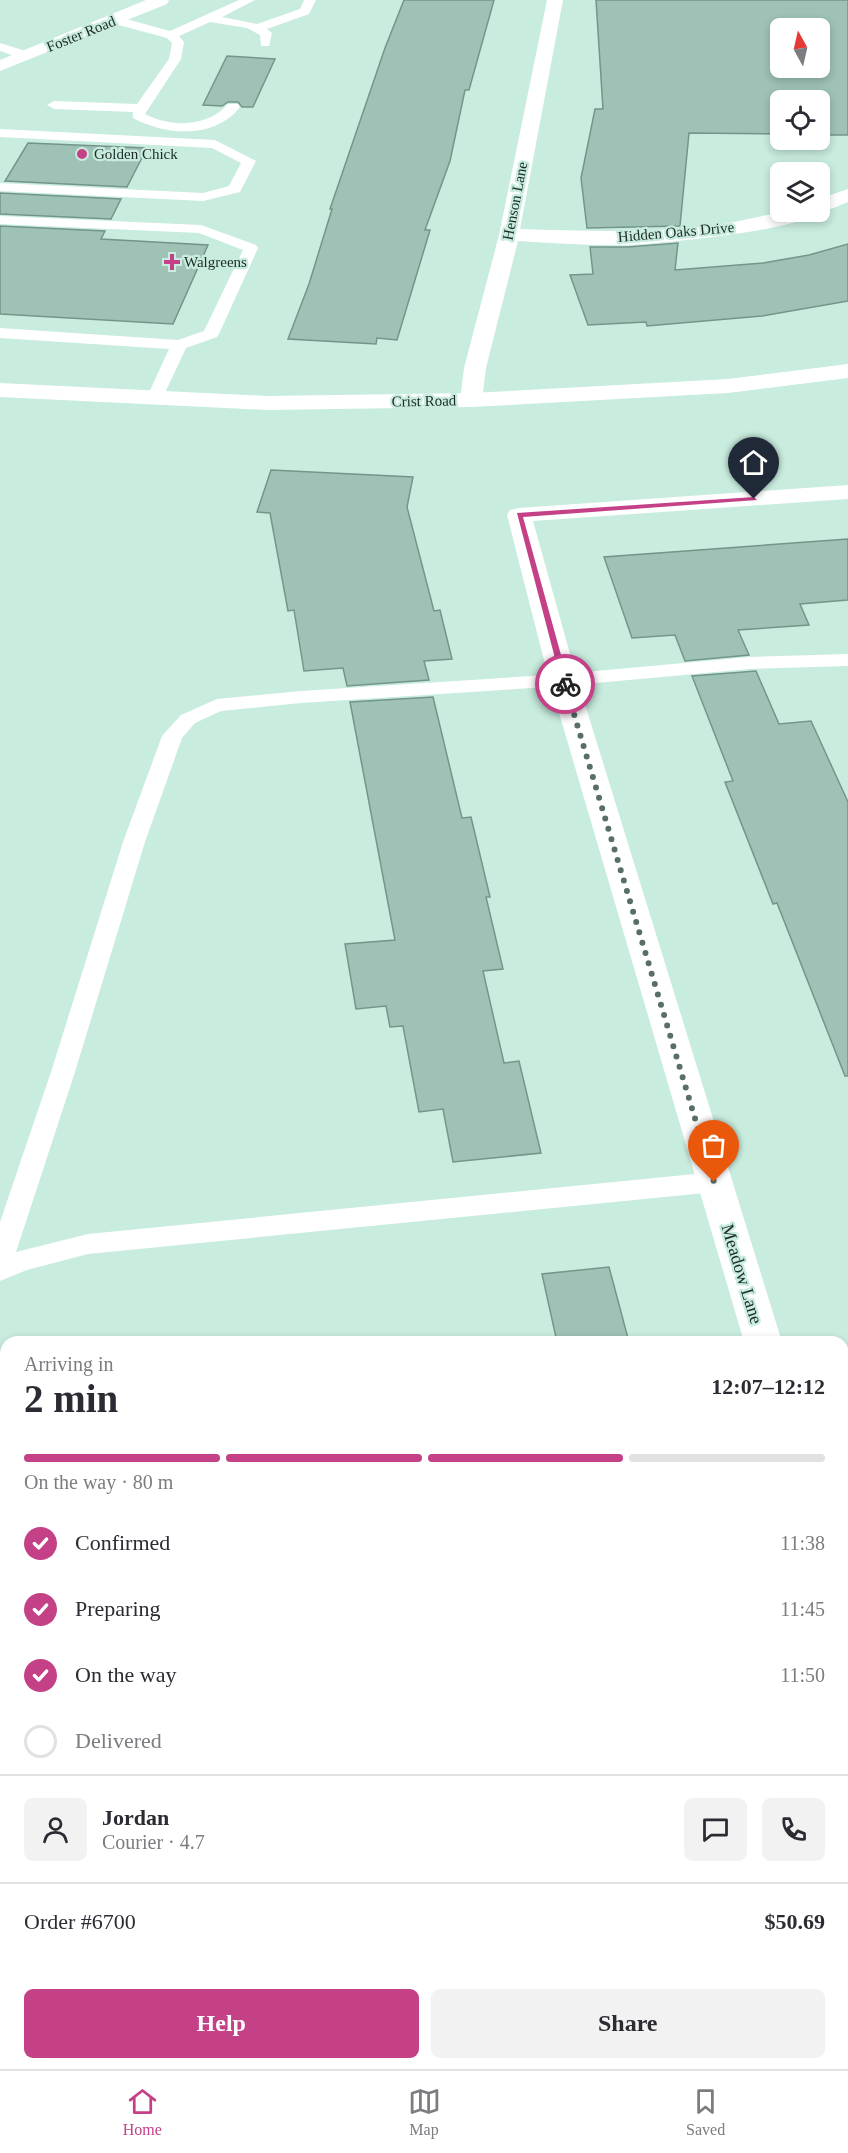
<!DOCTYPE html>
<html lang="en">
<head>
<meta charset="utf-8">
<style>
	:root { --surface:#fff; --page:#f2f2f3; --text:#2b2b33; --muted:#7c7c81; --line:#e1e1e2; --accent:#c44188 }
	body { margin:0; font-family:Georgia,serif; background:var(--page); color:var(--text); height:100vh; display:flex; flex-direction:column; font-size:22px; white-space:nowrap }
	* { box-sizing:border-box; margin:0 }
	p { font-size:20px; color:var(--muted) }
	.icon { flex:none; width:33px; height:33px; fill:none; stroke:currentColor; stroke-width:2; stroke-linecap:round; stroke-linejoin:round }
	.map { position:relative; flex:1; overflow:hidden }
	.details { position:absolute; left:0px; top:1336px; width:849px; height:734px; display:flex; flex-direction:column; background:var(--surface); border-radius:18px 18px 0 0; box-shadow:0 3px 9px #0003 }
	.details>* { flex:none }
	.needle { width:39px; rotate:352deg }
	.tools { position:absolute; left:770px; top:18px; display:grid; gap:12px }
	.tools a { display:grid; place-items:center; width:60px; height:60px; border-radius:9px; background:var(--surface); box-shadow:0 3px 9px #0003; font-size:30px }
	.pin { position:absolute; display:grid; place-items:center; width:51px; height:51px; color:#fff; margin:-62px -26px; border-radius:50% 50% 50% 0; rotate:-45deg; box-shadow:0 0 6px #0007 }
	.pin .icon { rotate:45deg }
	.courier { position:absolute; display:grid; place-items:center; width:60px; height:60px; margin:-30px; border:4px solid #c44188; border-radius:50%; background:#fff; color:#222; box-shadow:0 2px 8px #0007 }
	.headline em { font-style:normal; font-weight:600 }
	.headline div { display:flex; flex-direction:column-reverse }
	.headline { display:flex; align-items:center; justify-content:space-between; height:102px; padding:0 24px }
	h1 { font-size:39px; font-weight:600; line-height:45px }
	.bar { display:grid; grid-template-columns:repeat(4,1fr); gap:9px 6px; align-content:center; height:72px; padding:0 24px }
	.bar i { height:8px; border-radius:4px; background:var(--line) }
	.bar .on { background:var(--accent) }
	.bar p { grid-column:span 4 }
	.line { display:flex; align-items:center; gap:15px; padding:0 24px; border-top:2px solid var(--line) }
	.line div { flex:1 }
	.round { display:grid; place-items:center; flex:none; width:63px; height:63px; border-radius:9px; background:var(--page) }
	ol { padding:0 24px; list-style:none }
	li { display:flex; align-items:center; gap:18px; height:66px }
	li p { margin-inline-start:auto }
	li .icon { padding:6px; border-radius:50%; background:var(--accent); color:#fff; stroke-width:4 }
	li:last-child { color:var(--muted) }
	li i { width:33px; height:33px; border:3px solid var(--line); border-radius:50% }
	.primary-button { display:flex; gap:12px; margin-top:auto; padding:12px 24px }
	.primary-button a { flex:1; height:69px; border-radius:9px; background:var(--accent); color:#fff; font-size:24px; font-weight:600; line-height:69px; text-align:center }
	.primary-button a+a { background:var(--page); color:var(--text) }
	.dock { display:flex; justify-content:space-around; align-items:center; height:84px; border-top:2px solid var(--line); background:var(--surface); font-size:16px; color:var(--muted) }
	.dock a { display:grid; justify-items:center; gap:3px }
	.dock .on { color:var(--accent) }
	.map>svg:first-child { display:block }
</style>
</head>
<body>
<div class="map">
<svg width="848" height="2069" viewBox="0 0 848 2069">
	<rect width="100%" height="100%" fill="#c8ecde"/>
	<path fill="#9ec2b5" stroke="#74968a" stroke-width="1.5" fill-rule="evenodd" d="M404 0H494L469 90H465L450 161 425 230H430L397 340 377 338 376 344 288 339 309 284 332 209H330L385 48Z
		M596 0H848V135H819V100H780V134L689 133 680 226 587 228 581 178 595 109H603ZM780 28H819V68H780Z
		M227 56 275 59 253 107H242L238 102H228L222 106 203 105Z
		M28 143 147 148 127 187 5 181Z
		M0 193 121 199 111 219 0 214Z
		M0 226 105 231 101 239 208 245 173 324 0 314Z
		M678 243 675 270 763 263 809 255 848 244V301L762 316 647 326 646 322 588 325 570 275 593 274 590 247H628Z
		M271 470 413 477 407 507 434 611 440 610 452 659 424 661 429 680 347 686 343 668 304 671 294 610 288 611 270 513 257 512Z
		M848 539V600L800 604 809 625 738 630 749 655 685 661 675 635 632 638 604 557Z
		M756 671 779 724 811 721 848 802V1076H845L777 903 773 904 725 782 733 781 692 676Z
		M433 697 462 818 471 817 490 897H486L503 969 483 971 504 1063 519 1061 541 1153 453 1162 443 1109 419 1112 403 1026 390 1027 386 1006 356 1009 345 944 395 940 350 702Z
		M609 1267 629 1342H557L542 1274Z"/>
	<g fill="none" stroke-linecap="round" stroke-linejoin="round">
		<path fill="#fff" fill-rule="evenodd" d="M239 0H255L222 17 257 24 300 9 304 0H316L309 14 267 29 272 33 269 46H261L260 35 247 28 210 22 179 36 184 42 181 59 145 114C171 128 208 127 228 104H238L240 107C216 139 165 136 133 118V112L54 109 47 105 54 101 137 104 169 59 172 43 167 38 111 23 109 20 111 17 115 16 170 31Z
			M0 43 32 53 33 56 27 60 0 51Z
			M0 129 215 140 256 161 240 192 203 201 0 191V183L203 193 229 186 241 163 212 148 0 137Z
			M0 216 201 225 256 245 258 248 219 334 217 337 186 348 163 397 155 402 147 397 169 349 0 338V328L178 340 204 331 243 250 199 233 0 224Z
			M848 654V666L749 669 563 686 301 703 221 711 195 723 182 738 145 842 75 1072 16 1252 88 1234 715 1172 724 1175 728 1182 724 1189 715 1192 88 1254 27 1270 0 1281V1222L51 1072 123 842 162 736 181 715 217 699 301 691 563 674 749 657Z"/>
		<path fill="#fff" fill-rule="evenodd" d="M146 0H169L167 4 0 71V60Z
			M547 0H563L520 229C585 231 645 233 710 226 745 222 780 208 815 212 802 231 656 244 628 245 591 246 554 243 518 241L486 368 482 400 479 405 471 407 463 405 460 400 464 368 499 235Z
			M848 189V202C838 206 828 211 817 212H819V199Z
			M848 485V499L533 521 575 672 782 1342H744L547 672 507 515 510 510 519 508Z
			M843 1591 848 1593V1646L843 1644Z"/>
		<path fill="#fff" fill-rule="evenodd" d="M848 364V378L728 393 471 407 268 410 0 397V383L268 396 471 393 728 379Z"/>
	</g>
	<path fill="#c44188" d="M754 497 757 500 523 517 569 684 562 685 517 513Z"/>
	<g fill="none" stroke-linecap="round" stroke-linejoin="round">
		<path stroke="#596f66" stroke-width="6" stroke-dasharray="0 10.8" d="M565 684 714 1182"/>
	</g>
	<g fill="#c44188" stroke="#c8ecde" stroke-width="2">
		<circle cx="82" cy="154" r="6"/>
		<path d="M169 253h6v6h6v6h-6v6h-6v-6h-6v-6h6z"/>
	</g>
	<g text-anchor="middle" dominant-baseline="central" stroke-width="4.5" stroke-linejoin="round" paint-order="stroke">
		<g font-size="15" fill="#1d2b26" stroke="#c8ecde">
			<text transform="translate(81 34) rotate(-22)">Foster Road</text>
			<text transform="translate(515 201) rotate(-79)">Henson Lane</text>
			<text transform="translate(676 232) rotate(-5)">Hidden Oaks Drive</text>
			<text transform="translate(424 401) rotate(-1)">Crist Road</text>
		</g>
		<g font-size="15" fill="#1d2b26" stroke="#c8ecde" text-anchor="start">
			<text x="94" y="154">Golden Chick</text>
			<text x="184" y="262">Walgreens</text>
		</g>
		<g font-size="18" fill="#1d2b26" stroke="#c8ecde">
			<text transform="translate(742 1274) rotate(73)">Meadow Lane</text>
		</g>
	</g>
</svg>
<div class="tools">
<a><svg class="needle" viewBox="-14 -14 28 28"><path d="M0-13l5 13h-10z" fill="#e53935"/><path d="M0 13l5-13h-10z" fill="#7c7c81"/></svg></a>
<a><svg class="icon" aria-label="locate" viewBox="0 0 24 24"><circle cx="12" cy="12" r="6"/><path d="M12 2v4M12 18v4M2 12h4M18 12h4"/></svg></a>
<a><svg class="icon" aria-label="layers" viewBox="0 0 24 24"><path d="M12 4l9 5-9 5-9-5zM3 14l9 5 9-5"/></svg></a>
</div>
<div class="pin" style="left:714px;top:1182px;background:#ea580c"><svg class="icon" aria-label="bag" viewBox="0 0 24 24"><path d="M5 8h14l-1 12H6zM9 8a3 3 0 0 1 6 0"/></svg></div>
<div class="pin" style="left:754px;top:499px;background:#1f2937"><svg class="icon" aria-label="home" viewBox="0 0 24 24"><path d="M3 11l9-7 9 7M6 9v11h12V9"/></svg></div>
<div class="courier" style="left:565px;top:684px"><svg class="icon" aria-label="bike" viewBox="0 0 24 24"><circle cx="6" cy="16" r="4"/><circle cx="18" cy="16" r="4"/><path d="M6 16l4-8h5l3 8M10 8l3 8H6M13 5h3"/></svg></div>
<section class="details">
<div class="headline"><div><h1>2 min</h1><p>Arriving in</p></div><em>12:07–12:12</em></div>
<div class="bar"><i class="on"></i><i class="on"></i><i class="on"></i><i></i><p>On the way · 80 m</p></div>
<ol>
<li><svg class="icon" aria-label="check" viewBox="0 0 24 24"><path d="M5 12l5 5 9-10"/></svg>Confirmed<p>11:38</p></li>
<li><svg class="icon" aria-label="check" viewBox="0 0 24 24"><path d="M5 12l5 5 9-10"/></svg>Preparing<p>11:45</p></li>
<li><svg class="icon" aria-label="check" viewBox="0 0 24 24"><path d="M5 12l5 5 9-10"/></svg>On the way<p>11:50</p></li>
<li><i></i>Delivered</li>
</ol>
<div class="line" style="height:108px"><a class="round"><svg class="icon" aria-label="person" viewBox="0 0 24 24"><circle cx="12" cy="8" r="4"/><path d="M4 21q1-7 8-7t8 7"/></svg></a><div><b>Jordan</b><p>Courier · 4.7</p></div><a class="round"><svg class="icon" aria-label="chat" viewBox="0 0 24 24"><path d="M4 5h16v11H9l-5 4z"/></svg></a><a class="round"><svg class="icon" aria-label="phone" viewBox="0 0 24 24"><path d="M5 4h4l2 5-3 2q2 4 5 5l2-3 5 2v4C11 20 4 13 5 4z"/></svg></a></div>
<div class="line" style="height:78px"><div>Order #6700</div><b>$50.69</b></div>
<div class="primary-button"><a>Help</a><a>Share</a></div>
</section>
</div>
<nav class="dock">
<a class="on"><svg class="icon" aria-label="home" viewBox="0 0 24 24"><path d="M3 11l9-7 9 7M6 9v11h12V9"/></svg>Home</a>
<a><svg class="icon" aria-label="map" viewBox="0 0 24 24"><path d="M3 6l6-2 6 2 6-2v14l-6 2-6-2-6 2zM9 4v14M15 6v14"/></svg>Map</a>
<a><svg class="icon" aria-label="saved" viewBox="0 0 24 24"><path d="M7 4h10v16l-5-4-5 4z"/></svg>Saved</a>
</nav>
</body>
</html>
